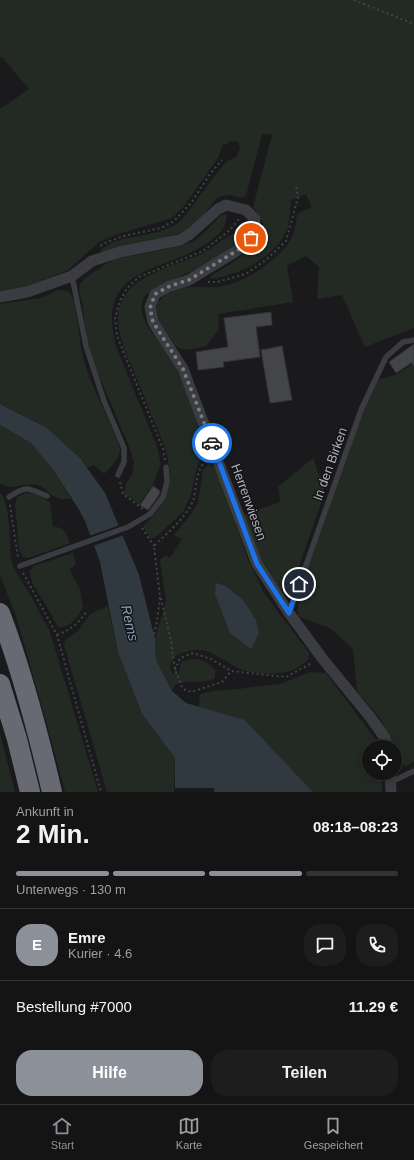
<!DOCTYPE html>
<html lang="de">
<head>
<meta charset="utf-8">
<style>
	:root { --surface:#141415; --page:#1d1d1e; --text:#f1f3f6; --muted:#9d9ea0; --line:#333334; --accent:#8c9099 }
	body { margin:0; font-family:Arial,sans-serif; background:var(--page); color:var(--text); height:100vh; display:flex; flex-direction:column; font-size:15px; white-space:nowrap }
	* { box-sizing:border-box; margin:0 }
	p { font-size:13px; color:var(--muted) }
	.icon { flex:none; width:22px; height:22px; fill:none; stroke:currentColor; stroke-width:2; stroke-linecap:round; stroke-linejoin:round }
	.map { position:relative; height:792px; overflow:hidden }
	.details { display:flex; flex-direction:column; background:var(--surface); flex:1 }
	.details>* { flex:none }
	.controls { position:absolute; left:362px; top:740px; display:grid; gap:8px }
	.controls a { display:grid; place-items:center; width:40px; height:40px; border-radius:50%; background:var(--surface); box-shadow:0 2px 10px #0003,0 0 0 1px var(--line); font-size:20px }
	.pin { position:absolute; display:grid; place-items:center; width:34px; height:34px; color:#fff; margin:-17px; border:2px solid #fff; border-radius:50%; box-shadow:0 1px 4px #0007 }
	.courier { position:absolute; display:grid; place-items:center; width:40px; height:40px; margin:-20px; border:3px solid #1a73e8; border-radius:50%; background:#fff; color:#222; box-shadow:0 1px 5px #0007 }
	.headline em { font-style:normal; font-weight:600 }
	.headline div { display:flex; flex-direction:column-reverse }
	.headline { display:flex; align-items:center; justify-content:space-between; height:68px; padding:0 16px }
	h1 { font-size:26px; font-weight:600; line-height:30px }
	.bar { display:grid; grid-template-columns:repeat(4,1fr); gap:6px 4px; align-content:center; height:48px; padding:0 16px }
	.bar i { height:5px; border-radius:3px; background:var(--line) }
	.bar .active { background:var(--accent) }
	.bar p { grid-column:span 4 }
	.line { display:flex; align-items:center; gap:10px; padding:0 16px; border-top:1px solid var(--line) }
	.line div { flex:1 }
	.round { display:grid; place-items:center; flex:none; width:42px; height:42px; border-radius:16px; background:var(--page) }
	.cta { display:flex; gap:8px; margin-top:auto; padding:8px 16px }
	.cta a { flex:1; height:46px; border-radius:16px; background:var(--accent); color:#fff; font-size:16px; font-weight:600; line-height:46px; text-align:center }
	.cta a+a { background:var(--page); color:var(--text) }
	.tab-bar { display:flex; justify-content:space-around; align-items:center; height:56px; border-top:1px solid var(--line); background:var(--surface); font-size:11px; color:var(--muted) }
	.tab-bar a { display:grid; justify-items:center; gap:2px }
	.tab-bar .active { color:var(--accent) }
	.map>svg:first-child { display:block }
</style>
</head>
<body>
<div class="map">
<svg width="414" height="792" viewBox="0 0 414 792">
	<rect width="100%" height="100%" fill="#1a1a1c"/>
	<path fill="#222a23" d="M0 0H414V328L365 347 342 295 317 299 319 267 306 256 287 266 293 302 218 314 219 329 206 346C199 347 185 352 179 348 175 346 172 340 169 336 157 323 148 310 165 295 181 283 198 288 215 287 239 286 273 264 287 245 294 236 296 225 297 214L312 207 306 194 291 200C290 213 290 228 282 239 268 260 236 276 211 279L210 276C227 266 265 246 263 223 262 218 256 212 253 207L272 135 262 134 246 196 241 198 229 195 218 197 200 219 185 231 160 240 102 253 100 251C119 232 156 239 178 223 185 217 191 208 196 201 206 188 215 174 226 162L236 157 240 149 238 142 231 141 223 145 218 158 184 206 172 218 118 234 99 242 68 270 21 289 0 295V109L29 89 3 58 0 57Z
		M225 214 227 216C225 230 220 233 209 242 162 275 95 264 116 346L157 447 161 464 153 484 139 504 124 494 126 484 132 474 134 462 129 446 96 369 87 339 82 302 79 290 80 284 85 278 106 264 116 259 181 246 194 241 205 232 220 216Z
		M241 231 243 234 237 243 214 261 167 282 153 289 143 298 141 311 147 326 162 345 176 369 208 440 197 468 191 495 183 512 158 535 151 539 143 526C150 520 154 515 159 507 181 473 163 442 149 409 141 388 132 367 123 346 121 336 117 326 118 316 122 275 172 268 201 254 215 247 226 235 241 231Z
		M59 290C63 290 67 290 70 293 76 298 80 349 84 361 90 382 101 403 110 423 113 431 119 441 120 449 120 459 110 468 104 474L94 465 87 468 80 458 47 428 0 404V304L41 298Z
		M414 363V761L407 766 399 764 395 754V747H392L382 721 357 691 353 649 330 628 298 616V593L363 411 379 379 396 375Z
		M0 425 31 443 54 471 71 499C67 499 62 500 58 498 51 496 46 489 40 486 24 480 15 493 0 483Z
		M313 458 325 492 289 595 286 594 284 589 276 591 259 562 243 515 280 502 278 487Z
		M209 463 217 470 247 557 263 591 287 624 304 646 309 653 308 660C303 664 298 668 292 670 278 676 252 674 238 668 213 655 203 641 174 657L170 668 172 673H179L181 662C194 656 206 659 215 670V678C204 684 189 680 176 684L172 691 156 660 155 639 166 602 160 560 165 555 170 558 182 539 174 535 189 517 198 503 203 470Z
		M0 493C10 500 10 547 11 560L14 569 32 598 50 632 98 792H65L47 725 17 619 0 575Z
		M25 493 36 494 50 502 53 526C66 529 66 532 70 543L29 558 23 557 19 550 15 504 17 497Z
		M73 553 76 563 70 570 80 589 83 608C77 617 70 629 58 627 54 620 50 612 46 605 39 593 30 585 30 571L34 566Z
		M108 606 118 652 142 714 175 758 174 792H107L64 645 66 639 78 631 90 614Z
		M310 672 326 673 376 740 378 747H369V773H382V792H313L245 720 199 707 200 694 213 691 239 689 252 687 280 684Z
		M0 733 15 792H0Z"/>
	<path fill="#303940" d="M0 404 47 428 80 458 105 493 139 575 155 639 156 660 172 691 186 703 245 720 313 792H214V788H175V758L142 714 118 652 100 562 85 521 78 508 54 471 31 443 0 425Z
		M216 583 226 586 243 600 256 620 259 633 251 649 230 633 215 594Z"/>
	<path fill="#1a1a1c" d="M120 525 124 535 93 546 89 536Z"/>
	<path fill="#444549" stroke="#343438" d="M271 312 272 325 256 327 260 357 223 362 224 367 198 370 196 352 228 347 224 318Z
		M414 344V366L410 361 411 363 396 373 389 362Z
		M282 346 292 400 270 403 261 350Z
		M153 486 160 491 159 495 148 510 140 505Z"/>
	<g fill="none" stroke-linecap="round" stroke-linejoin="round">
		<path stroke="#414348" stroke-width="2" stroke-dasharray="2 3" stroke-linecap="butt" d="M354 0 414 24
			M101 246 102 244 124 236 161 228 174 221 191 203 210 174 222 160
			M208 282H217L246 274 267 259 286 241 298 197 296 185
			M165 460 163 449 117 336 115 318 120 301 127 288 139 277 203 251 230 230 239 219
			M120 482 123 494 143 509
			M10 505 18 558
			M142 528 154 546
			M23 573 57 635 101 792
			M161 598 171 641 175 670 183 689 191 692 222 682 231 671
			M154 634 157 622 160 597 154 546C167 533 185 519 193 501 197 489 195 468 207 461
			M57 635C72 629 78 624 87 611
			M175 670 180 658 193 653 211 659 231 671 286 677 312 663"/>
		<path stroke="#3b3c41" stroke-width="5.5" d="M72 276 86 346 104 401 124 448V462L118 475
			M9 497C27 485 28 488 47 496
			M20 566 128 527 150 514 163 497 167 482 166 467
			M289 613 361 410 386 357 403 342 414 340
			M391 782 414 771"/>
		<path stroke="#3b3c41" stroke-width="11" d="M0 297 27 292 72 276 92 261 120 252 180 240 190 234 218 209 226 205 246 210 255 219V229L251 238 243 247 189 280 170 286 155 294 150 307 153 322 183 369 257 564 289 613 322 658 371 718 385 738 386 747
			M390 773 391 792"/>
		<path stroke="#676a72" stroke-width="20" d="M0 613C22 671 38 732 52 792
			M0 684 17 739 30 792"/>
	</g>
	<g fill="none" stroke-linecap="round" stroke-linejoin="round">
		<path stroke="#7a7c83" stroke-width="4" stroke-dasharray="0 7.2" d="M212 443 183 369 153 322 150 308 155 294 170 286 189 280 243 247 251 238"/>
		<path stroke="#1a73e8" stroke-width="5" d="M212 443 257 564 289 613 299 584"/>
	</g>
	<g text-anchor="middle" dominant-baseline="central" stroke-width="3" stroke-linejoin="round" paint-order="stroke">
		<g font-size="13" fill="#adb1bb" stroke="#151517">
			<text transform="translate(330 464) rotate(-70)">In den Birken</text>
			<text transform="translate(249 502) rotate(70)">Herrenwiesen</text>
		</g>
		<g font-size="14" font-style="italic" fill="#869eb4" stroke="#151517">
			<text transform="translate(130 623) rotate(77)">Rems</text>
		</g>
	</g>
</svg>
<div class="controls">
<a><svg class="icon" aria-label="locate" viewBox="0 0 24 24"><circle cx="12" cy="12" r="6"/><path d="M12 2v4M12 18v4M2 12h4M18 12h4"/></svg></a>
</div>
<div class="pin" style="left:251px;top:238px;background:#ea580c"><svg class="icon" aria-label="bag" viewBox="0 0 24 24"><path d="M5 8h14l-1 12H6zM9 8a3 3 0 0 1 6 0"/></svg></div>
<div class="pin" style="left:299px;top:584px;background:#1f2937"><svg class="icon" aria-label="home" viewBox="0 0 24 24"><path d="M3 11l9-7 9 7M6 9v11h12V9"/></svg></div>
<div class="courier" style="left:212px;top:443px"><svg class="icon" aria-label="car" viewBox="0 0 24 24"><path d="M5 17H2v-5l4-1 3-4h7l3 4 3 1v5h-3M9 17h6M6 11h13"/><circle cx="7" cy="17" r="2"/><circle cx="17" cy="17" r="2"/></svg></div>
</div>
<section class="details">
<div class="headline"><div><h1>2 Min.</h1><p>Ankunft in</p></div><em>08:18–08:23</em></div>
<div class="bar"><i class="active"></i><i class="active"></i><i class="active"></i><i></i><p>Unterwegs · 130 m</p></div>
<div class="line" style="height:72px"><b class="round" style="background:var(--accent);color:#fff">E</b><div><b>Emre</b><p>Kurier · 4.6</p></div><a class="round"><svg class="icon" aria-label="chat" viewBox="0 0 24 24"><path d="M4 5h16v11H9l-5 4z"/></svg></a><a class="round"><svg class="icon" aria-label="phone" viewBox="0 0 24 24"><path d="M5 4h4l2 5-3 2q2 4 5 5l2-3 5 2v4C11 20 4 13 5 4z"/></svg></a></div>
<div class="line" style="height:52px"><div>Bestellung #7000</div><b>11.29 €</b></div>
<div class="cta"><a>Hilfe</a><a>Teilen</a></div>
</section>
<nav class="tab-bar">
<a class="active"><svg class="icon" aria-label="home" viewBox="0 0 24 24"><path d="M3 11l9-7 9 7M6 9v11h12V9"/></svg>Start</a>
<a><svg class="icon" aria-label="map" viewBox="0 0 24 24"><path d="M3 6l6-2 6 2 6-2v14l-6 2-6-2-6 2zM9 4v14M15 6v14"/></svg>Karte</a>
<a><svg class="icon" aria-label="saved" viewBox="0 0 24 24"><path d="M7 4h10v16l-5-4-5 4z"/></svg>Gespeichert</a>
</nav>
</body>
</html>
